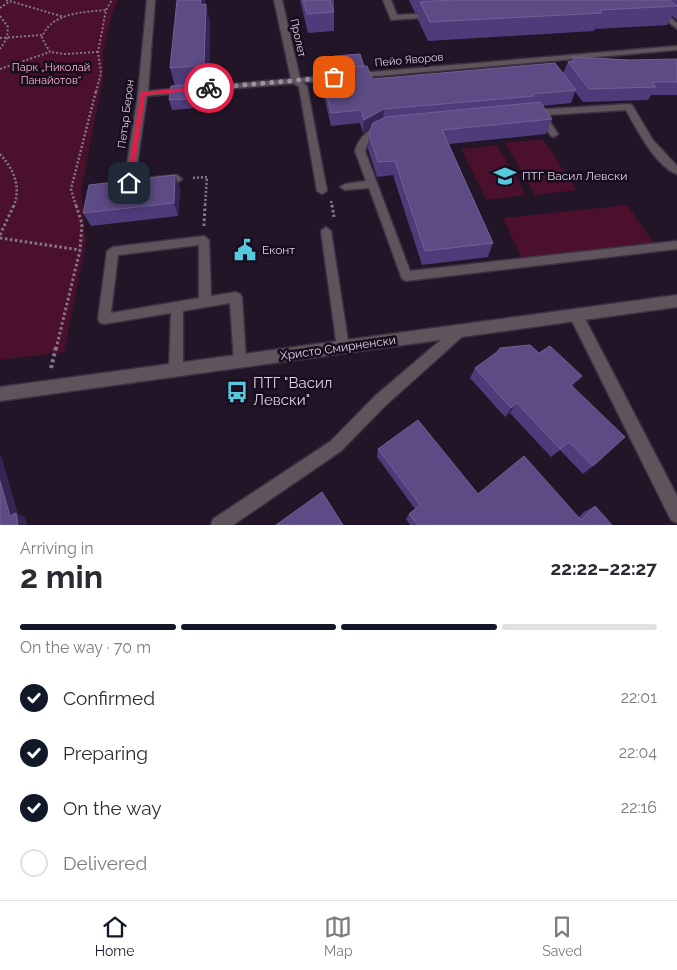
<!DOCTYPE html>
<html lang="en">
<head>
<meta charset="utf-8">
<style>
	:root { --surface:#fff; --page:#f2f2f3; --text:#2b2b33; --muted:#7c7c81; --line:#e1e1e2; --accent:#111827 }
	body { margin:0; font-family:Raleway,sans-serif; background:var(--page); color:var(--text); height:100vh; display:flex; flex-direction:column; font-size:19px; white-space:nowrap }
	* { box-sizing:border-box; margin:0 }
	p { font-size:16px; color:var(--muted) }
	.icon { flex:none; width:28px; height:28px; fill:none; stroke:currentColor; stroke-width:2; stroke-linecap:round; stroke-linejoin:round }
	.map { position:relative; height:525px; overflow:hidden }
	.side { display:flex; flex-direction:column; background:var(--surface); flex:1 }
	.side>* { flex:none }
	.pin { position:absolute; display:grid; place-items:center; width:42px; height:42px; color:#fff; margin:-21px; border-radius:10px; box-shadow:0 2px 8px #0006 }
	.courier { position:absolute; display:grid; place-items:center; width:50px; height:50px; margin:-25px; border:4px solid #e11d48; border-radius:50%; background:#fff; color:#222; box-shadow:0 1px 6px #0007 }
	.headline em { font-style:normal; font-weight:700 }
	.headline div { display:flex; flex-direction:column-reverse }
	.headline { display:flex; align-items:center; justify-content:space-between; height:85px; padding:0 20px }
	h1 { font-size:32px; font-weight:700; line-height:38px }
	.bar { display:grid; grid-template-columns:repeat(4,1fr); gap:8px 5px; align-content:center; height:60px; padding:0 20px }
	.bar i { height:6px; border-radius:4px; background:var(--line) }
	.bar .on { background:var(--accent) }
	.bar p { grid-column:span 4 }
	ol { padding:0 20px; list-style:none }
	li { display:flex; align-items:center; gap:15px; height:55px }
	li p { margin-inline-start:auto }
	li .icon { padding:5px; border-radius:50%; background:var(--accent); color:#fff; stroke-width:4 }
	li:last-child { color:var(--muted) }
	li i { width:28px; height:28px; border:2px solid var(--line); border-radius:50% }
	.dock { display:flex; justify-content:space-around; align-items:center; height:70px; border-top:1px solid var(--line); background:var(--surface); font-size:14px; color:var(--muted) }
	.dock a { display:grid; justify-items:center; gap:2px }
	.dock .on { color:var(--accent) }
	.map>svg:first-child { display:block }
</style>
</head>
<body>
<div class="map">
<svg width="677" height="525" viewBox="0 0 677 525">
	<rect width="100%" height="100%" fill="#221528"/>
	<path fill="#4b102b" d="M0 0H118L112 13 103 53V79L81 190 86 241 64 352 0 360Z
		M543 139 577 190 535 195 505 143Z
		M497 145 526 195 486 200 461 149Z
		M627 205 654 243 522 258 503 218Z"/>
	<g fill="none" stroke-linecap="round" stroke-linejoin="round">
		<g stroke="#3c3042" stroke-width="3">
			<path id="service" d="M293 79H299L307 86 327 191 322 194 317 191 299 87 293 83Z
				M629 104 632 105 653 140 677 166V174C656 167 636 128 626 110L546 115 558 134 554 137 551 136 537 115 532 116 528 113 532 110Z
				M382 125 386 128 385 130 370 138 365 151 410 271 677 241V249L406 281 402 279 369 188 345 190 340 187 345 184 366 181 355 151C359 137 368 129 382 125Z
				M326 227 331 231 349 347 348 351 343 353 338 351 337 347 321 231Z
				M204 236 209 240 211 296 236 292 240 294 242 297 246 361 245 365 240 367 235 365 234 361 230 303 183 311V370L181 374 176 376 171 374 169 370 171 313 104 324 100 323 98 319 107 251 113 247ZM199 245V298L111 313 118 255Z
				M460 326 464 327 466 331 464 335 385 406 341 451 233 525H211L213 519 331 441 375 396 456 327Z"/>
		</g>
		<g stroke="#3c3042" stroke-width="3">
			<path id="minor" d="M147 0H155L148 91 291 79 274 0H282L300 78 677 46V50L147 96 135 179 177 175 182 179 177 183 129 187 124 183 138 94Z
				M383 0H391L397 15 435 13 439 15 435 17 391 20Z
				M642 0H650L677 23V29Z
				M576 309 581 311 677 496V523L671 520 569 315 571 311Z"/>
		</g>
		<g stroke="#3c3042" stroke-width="3">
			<path id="tertiary" d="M677 295V307L0 401V387Z"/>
		</g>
		<path stroke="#837888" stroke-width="2" stroke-dasharray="2 2" stroke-linecap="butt" d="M6 0 64 17
			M0 8 10 1
			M0 16 8 27 7 38 0 49
			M0 38 43 35
			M98 52 65 54 50 52 42 38C49 13 84 12 106 10
			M0 69 50 52
			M96 92 101 73 98 52 106 10 112 0"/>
		<path stroke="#837888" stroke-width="2.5" stroke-dasharray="2 2" stroke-linecap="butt" d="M0 154C14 170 21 185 14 206
			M193 178 207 177 205 206
			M331 201 332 206
			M76 206 71 189 96 91"/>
		<path stroke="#837888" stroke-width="3" stroke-dasharray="2.5 2.5" stroke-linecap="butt" d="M332 205 334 217
			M204 226 205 205
			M0 235 14 205
			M0 238 80 250
			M56 349 80 250 82 224 76 205"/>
		<path stroke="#837888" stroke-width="4" stroke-dasharray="3 3" stroke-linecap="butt" d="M51 368 56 347"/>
		<use href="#service" fill="#5f545c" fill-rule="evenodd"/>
		<use href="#minor" fill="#5f545c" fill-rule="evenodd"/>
		<use href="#tertiary" fill="#5f545c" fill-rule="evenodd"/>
	</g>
	<path fill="#4e3b7a" d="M177 0H205V4L210 23 209 84H206L208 93V107L172 110 169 100 175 86 170 68Z
		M300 0H334V31L308 33Z
		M409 0H677V20L672 16 667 25 595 29 594 31 428 41 418 20 419 13H415Z
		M334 56 364 66 372 79 563 73 568 62 571 61 572 57 630 60 677 59V95H651L648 100 583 102 575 92 571 103 542 106 552 119 546 134 449 144 493 243 488 257 422 265 393 175 377 177 368 149 369 134 371 128 363 133 360 123 331 126 324 96V83L340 82V73H337L334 61Z
		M175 175 180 188 178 216 91 226 83 213Z
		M475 368 573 386 593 466 583 474 560 450 551 457 510 413 505 417 470 378Z
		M378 449 478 494 579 517 584 512 595 506 612 525H410L406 519 409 514 415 509 377 457Z"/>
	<path fill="#362554" d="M201 0H205L204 23 200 5Z
		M206 4 210 23 209 84 204 65Z
		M206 83 208 93V107L206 98Z
		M384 109 383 122 363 133 364 120Z
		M175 175 180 188 178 216 174 203Z
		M582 376 573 386 562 394 571 385Z
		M517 403 510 413 505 417 511 408Z
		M0 455H1L18 514 25 517 27 525H18L10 516 0 481Z"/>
	<path fill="#5d4b85" stroke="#726094" d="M177 0H201L200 5 206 4 204 65 170 68Z
		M303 0H330L334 12 307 14Z
		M451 0H669L677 6 600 10 602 13 430 22 420 2Z
		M360 54 364 66 337 68 334 56Z
		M572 57 630 60 677 59V82H652L656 87 589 89 568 62 575 61Z
		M555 63 576 90 533 94 534 96 384 109 364 120 361 110 331 113 324 83 343 81 340 68 367 66 372 79Z
		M206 83V98L169 100 171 86Z
		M540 102 552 119 442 130 493 243 425 251 395 161 378 162 369 134 373 123 386 117Z
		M175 175 174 203 83 213 89 185Z
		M530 345 539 353 550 346 582 376 571 385 625 437 593 466 569 442 560 449 517 403 511 408 475 368 497 352 500 348Z
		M418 420 478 494 524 456 581 520 595 506 612 525H418L409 514 420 505 378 449Z
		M0 481 10 516 16 513 18 525H0Z
		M322 492 343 525H276Z"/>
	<path fill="#e11d48" d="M209 86 211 89 145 95 132 183 126 185 141 92Z"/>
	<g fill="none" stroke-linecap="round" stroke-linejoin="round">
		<path stroke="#9c91a1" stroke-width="5" stroke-dasharray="0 9" d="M209 88 334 77"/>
	</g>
	<defs>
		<g id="school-bare" transform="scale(1.725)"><path d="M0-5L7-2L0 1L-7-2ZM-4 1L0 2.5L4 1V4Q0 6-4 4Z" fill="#54cadd" stroke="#190c1f" stroke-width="2.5" paint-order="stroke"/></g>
		<g id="civic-bare" transform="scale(1.725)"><path d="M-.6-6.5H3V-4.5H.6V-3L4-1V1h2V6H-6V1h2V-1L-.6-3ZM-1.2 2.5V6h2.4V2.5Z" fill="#54cadd" stroke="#190c1f" stroke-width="2.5" paint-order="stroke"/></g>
		<g id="bus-bare" transform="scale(1.725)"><path d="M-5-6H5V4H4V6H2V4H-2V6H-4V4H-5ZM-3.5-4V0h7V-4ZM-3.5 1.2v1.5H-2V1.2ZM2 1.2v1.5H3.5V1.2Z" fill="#54cadd" stroke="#190c1f" stroke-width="2.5" paint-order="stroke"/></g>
	</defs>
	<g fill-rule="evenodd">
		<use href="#school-bare" x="505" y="176"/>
		<use href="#civic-bare" x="245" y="250"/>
		<use href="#bus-bare" x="237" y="392"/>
	</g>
	<g text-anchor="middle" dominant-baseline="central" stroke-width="5" stroke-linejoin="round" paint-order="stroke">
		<g font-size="11" fill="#ded4e2" stroke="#190c1f">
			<text transform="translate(298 38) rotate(77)">Пролет</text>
			<text transform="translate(409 60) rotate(-5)">Пейо Яворов</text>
			<text transform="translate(126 114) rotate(-83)">Петър Берон</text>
		</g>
		<g font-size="11" fill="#f9b5cb" stroke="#190c1f">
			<text x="51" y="67">Парк „Николай<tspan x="51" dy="13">Панайотов“</tspan></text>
		</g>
		<g font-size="12" fill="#ded4e2" stroke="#190c1f" text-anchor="start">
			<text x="522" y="176">ПТГ Васил Левски</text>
			<text x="262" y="250">Еконт</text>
		</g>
		<g font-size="12" fill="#ded4e2" stroke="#190c1f">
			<text transform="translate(338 348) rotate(-8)">Христо Смирненски</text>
		</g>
		<g font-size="15" fill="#ded4e2" stroke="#190c1f" text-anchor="start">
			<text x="253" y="383">ПТГ "Васил<tspan x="253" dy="17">Левски"</tspan></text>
		</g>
	</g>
</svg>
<div class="pin" style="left:334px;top:77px;background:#ea580c"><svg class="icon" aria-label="bag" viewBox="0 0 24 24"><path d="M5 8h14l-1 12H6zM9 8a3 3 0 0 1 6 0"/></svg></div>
<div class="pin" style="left:129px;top:183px;background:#1f2937"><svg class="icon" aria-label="home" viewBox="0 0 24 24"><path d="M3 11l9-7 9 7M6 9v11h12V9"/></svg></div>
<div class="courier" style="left:209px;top:88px"><svg class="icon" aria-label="bike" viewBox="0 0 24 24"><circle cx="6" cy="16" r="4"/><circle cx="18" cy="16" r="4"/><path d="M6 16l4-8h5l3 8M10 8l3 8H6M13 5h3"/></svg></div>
</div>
<section class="side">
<div class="headline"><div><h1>2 min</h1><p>Arriving in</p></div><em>22:22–22:27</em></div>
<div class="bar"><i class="on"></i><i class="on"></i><i class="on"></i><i></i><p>On the way · 70 m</p></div>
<ol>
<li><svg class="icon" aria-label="check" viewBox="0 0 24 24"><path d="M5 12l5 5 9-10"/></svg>Confirmed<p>22:01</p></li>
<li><svg class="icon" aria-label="check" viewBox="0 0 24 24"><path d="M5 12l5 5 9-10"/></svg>Preparing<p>22:04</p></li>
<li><svg class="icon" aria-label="check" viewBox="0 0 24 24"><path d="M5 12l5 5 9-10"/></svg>On the way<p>22:16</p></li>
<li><i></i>Delivered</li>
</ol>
</section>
<nav class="dock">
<a class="on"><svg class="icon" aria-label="home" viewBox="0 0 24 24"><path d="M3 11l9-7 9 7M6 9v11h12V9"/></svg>Home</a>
<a><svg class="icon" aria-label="map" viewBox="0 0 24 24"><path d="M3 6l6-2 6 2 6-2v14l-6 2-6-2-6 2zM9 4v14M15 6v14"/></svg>Map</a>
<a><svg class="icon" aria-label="saved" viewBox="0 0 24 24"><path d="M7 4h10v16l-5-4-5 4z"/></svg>Saved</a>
</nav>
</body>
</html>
